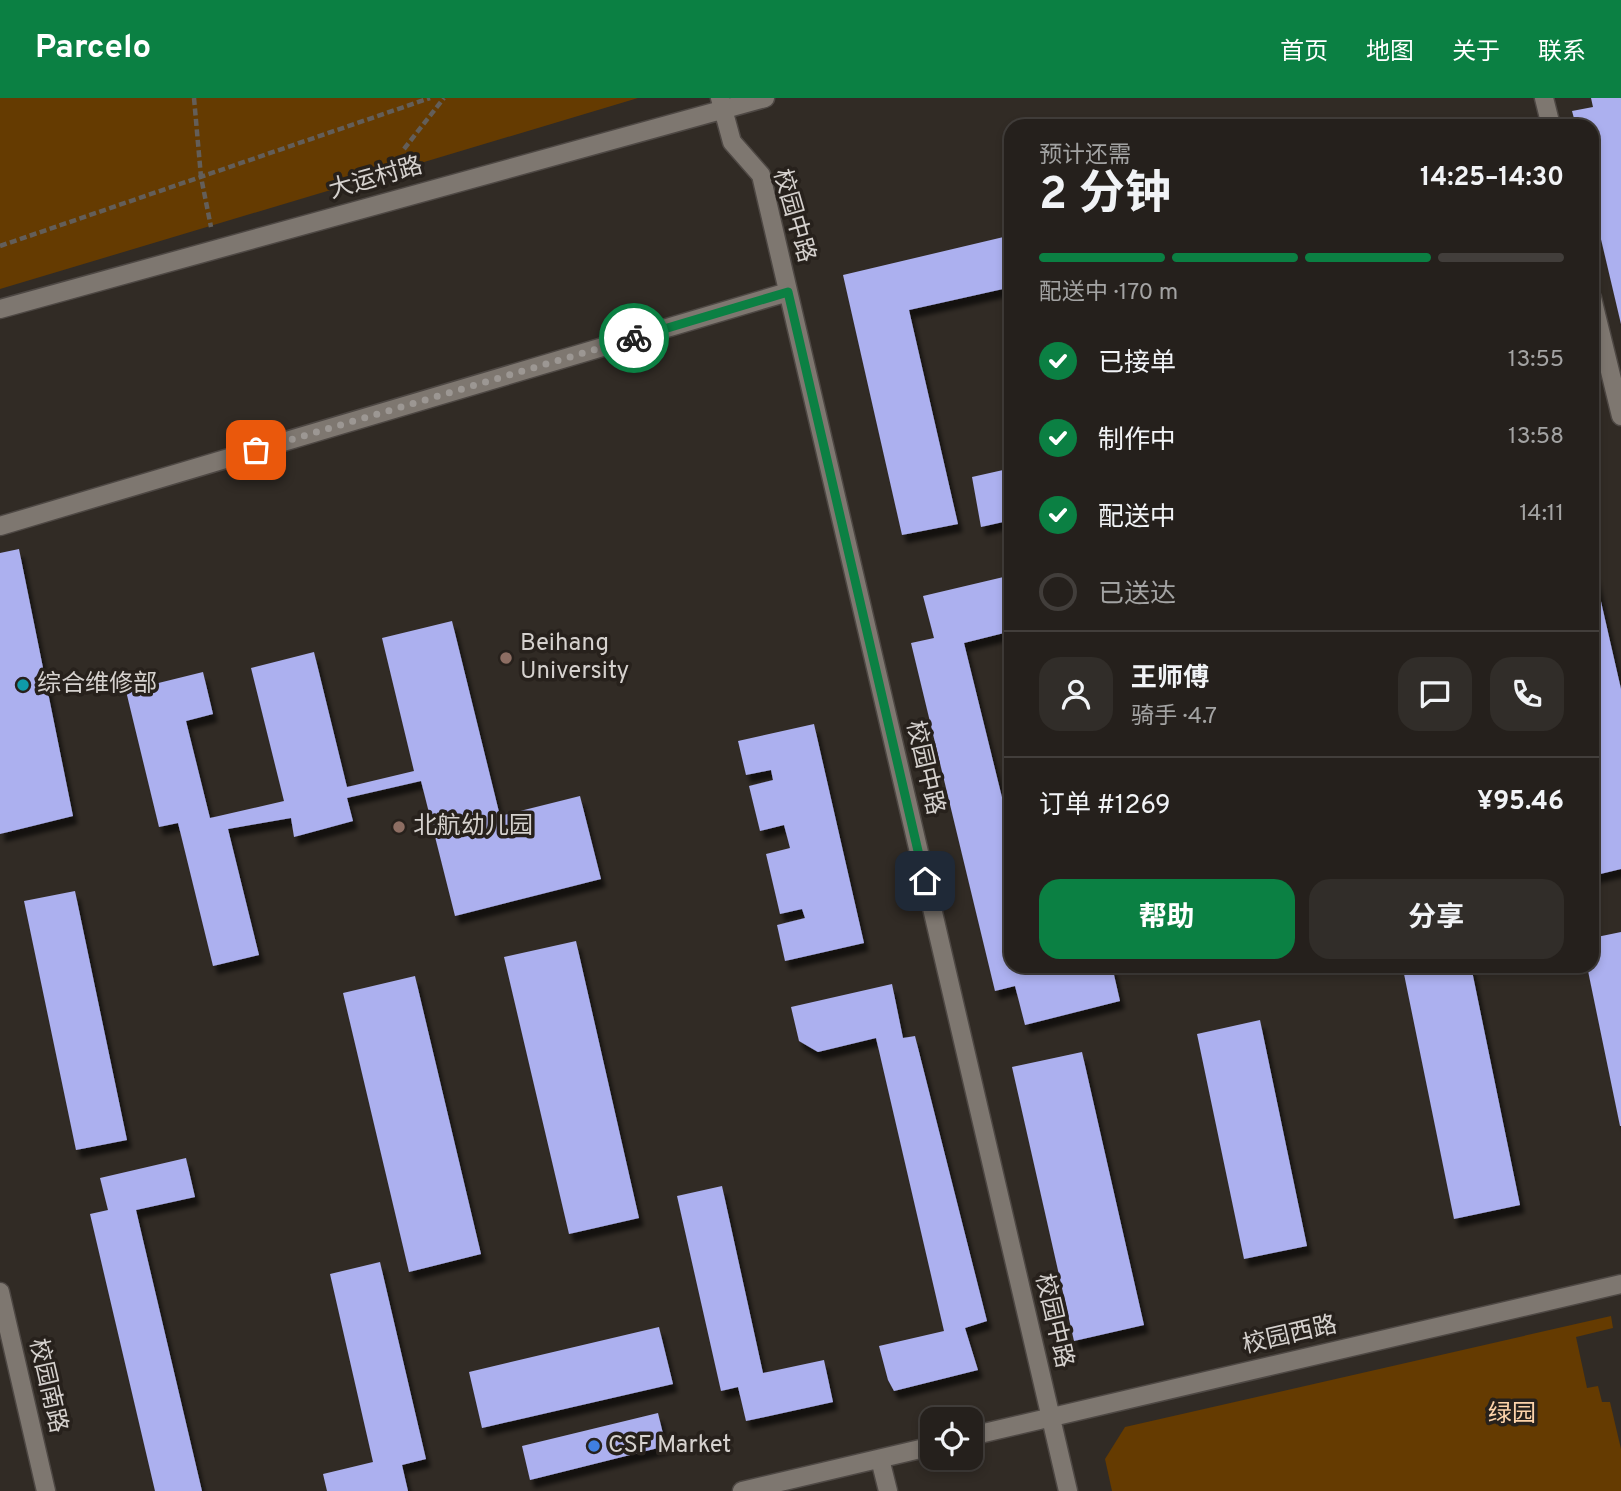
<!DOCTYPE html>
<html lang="zh">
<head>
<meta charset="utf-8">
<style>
	:root { --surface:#25201c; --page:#312d29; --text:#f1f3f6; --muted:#a3a3a3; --line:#423e3b; --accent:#0b8043 }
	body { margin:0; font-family:Overpass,"Noto Sans SC",sans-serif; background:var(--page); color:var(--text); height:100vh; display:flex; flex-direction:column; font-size:26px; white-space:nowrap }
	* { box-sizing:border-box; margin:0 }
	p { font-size:23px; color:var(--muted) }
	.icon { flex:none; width:38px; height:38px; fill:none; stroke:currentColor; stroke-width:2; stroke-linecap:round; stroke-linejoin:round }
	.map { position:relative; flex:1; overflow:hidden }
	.drawer { position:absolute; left:1004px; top:21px; width:595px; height:854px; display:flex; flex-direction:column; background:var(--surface); border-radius:21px; box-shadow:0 4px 10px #0003,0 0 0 2px var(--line) }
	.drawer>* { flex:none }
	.buttons { position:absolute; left:920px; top:1309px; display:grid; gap:14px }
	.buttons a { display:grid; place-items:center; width:63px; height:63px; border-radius:14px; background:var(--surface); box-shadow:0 4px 10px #0003,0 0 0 2px var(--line); font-size:35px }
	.pin { position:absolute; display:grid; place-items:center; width:60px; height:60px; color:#fff; margin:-30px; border-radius:14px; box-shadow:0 4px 10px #0006 }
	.courier { position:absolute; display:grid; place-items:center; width:70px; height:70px; margin:-35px; border:5px solid #0b8043; border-radius:50%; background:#fff; color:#222; box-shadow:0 2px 9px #0007 }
	.overview em { font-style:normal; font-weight:700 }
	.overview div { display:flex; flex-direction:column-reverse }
	.overview { display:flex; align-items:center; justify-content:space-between; height:119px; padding:0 35px }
	h1 { font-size:46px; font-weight:700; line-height:52px }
	.bar { display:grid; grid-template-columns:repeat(4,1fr); gap:10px 7px; align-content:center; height:84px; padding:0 35px }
	.bar i { height:9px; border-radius:5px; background:var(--line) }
	.bar .current { background:var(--accent) }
	.bar p { grid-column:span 4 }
	.line { display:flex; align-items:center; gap:18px; padding:0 35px; border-top:2px solid var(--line) }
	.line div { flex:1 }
	.round { display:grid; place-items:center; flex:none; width:74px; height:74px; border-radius:21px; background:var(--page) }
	ol { padding:0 35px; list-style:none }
	li { display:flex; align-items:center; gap:21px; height:77px }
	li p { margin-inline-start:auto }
	li .icon { padding:7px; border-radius:50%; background:var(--accent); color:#fff; stroke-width:4 }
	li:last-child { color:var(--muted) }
	li i { width:38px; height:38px; border:4px solid var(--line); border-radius:50% }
	.primary-button { display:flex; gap:14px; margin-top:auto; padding:14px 35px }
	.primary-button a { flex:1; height:80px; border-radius:21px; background:var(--accent); color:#fff; font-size:28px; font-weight:700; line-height:80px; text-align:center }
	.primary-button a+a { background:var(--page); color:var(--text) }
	header { display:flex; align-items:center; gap:42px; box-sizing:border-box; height:98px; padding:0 35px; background:var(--accent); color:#fff }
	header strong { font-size:33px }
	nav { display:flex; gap:38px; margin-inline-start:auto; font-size:24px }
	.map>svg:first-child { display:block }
</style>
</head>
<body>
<header>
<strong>Parcelo</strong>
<nav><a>首页</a><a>地图</a><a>关于</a><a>联系</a></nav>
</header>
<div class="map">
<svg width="1621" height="1393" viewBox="0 0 1621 1393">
	<defs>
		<filter id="shadow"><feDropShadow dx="4.5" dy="8" stdDeviation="2" flood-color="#0009"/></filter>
	</defs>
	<rect width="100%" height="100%" fill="#312b25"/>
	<path fill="#653b01" d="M0 0H638L0 191Z
		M1611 1218 1613 1230 1576 1239 1587 1290 1598 1288 1602 1304H1610L1621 1351V1393H1112L1105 1361 1125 1329Z"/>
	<path fill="#acb0ef" filter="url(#shadow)" d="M1591 0H1621V226L1592 103V28H1576L1572 13 1593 9Z
		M1012 137V189L909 212 958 426 902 437 843 177Z
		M1012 370V422L981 429 972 379Z
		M19 451 73 718 0 736V455Z
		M1594 473 1621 591V771L1592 778V722L1597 721 1592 699Z
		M1012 477V533L964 545 1012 740V868H1112L1120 903 1025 927 1015 888 995 893 911 545 934 540 923 498Z
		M452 523 500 718 580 698 601 781 455 818 421 683 347 700 353 723 294 739 291 720 228 731 259 857 213 868 178 725 159 729 126 593 203 574 213 616 186 623 210 720 284 703 251 570 314 554 347 689 414 673 382 540Z
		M814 626 864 845 785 863 777 827 805 820 802 811 780 816 766 756 790 750 784 727 760 733 749 688 773 682 771 672 746 677 738 643Z
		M75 793 127 1042 76 1052 24 803Z
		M1621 834V1028H1620L1587 868H1592V840Z
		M576 843 639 1120 569 1136 504 859Z
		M1440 868H1471L1520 1107 1454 1121 1404 876Z
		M415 878 481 1156 409 1174 343 895Z
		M892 886 903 940 915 938 987 1223 965 1230 978 1272 894 1293 888 1282 879 1248 944 1233 876 940 818 954 799 943 791 909Z
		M1260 922 1307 1148 1244 1161 1197 936Z
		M1082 954 1144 1227 1074 1243 1012 969Z
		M186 1060 195 1099 136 1112 202 1393H155L90 1116 108 1112 100 1080Z
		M722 1088 763 1275 824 1262 833 1304 746 1323 738 1289 721 1293 677 1098Z
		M380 1164 426 1361 402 1367 408 1393H327L323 1376 373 1364 330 1176Z
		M659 1229 673 1286 482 1330 469 1274Z
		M658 1315 666 1348 530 1382 522 1348Z"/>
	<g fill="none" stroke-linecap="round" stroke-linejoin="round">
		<g stroke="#4e4844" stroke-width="21">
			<path id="minor" d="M720 0 732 44 761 77 1068 1393
				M1544 0 1551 28
				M1592 200 1621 318
				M0 211 765 0
				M0 428 788 194
				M0 1194 46 1393
				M971 1338 1621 1186
				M880 1361 888 1393
				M742 1393 933 1348"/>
		</g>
		<path stroke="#635e59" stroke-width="4.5" stroke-dasharray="7 3.5" stroke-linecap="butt" d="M194 0 201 79 211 129
			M404 51 444 0
			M0 148 430 0"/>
		<use href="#minor" stroke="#7e7770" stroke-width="18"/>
	</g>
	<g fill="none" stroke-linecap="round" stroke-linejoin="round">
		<path stroke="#9c9793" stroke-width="7" stroke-dasharray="0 12.6" d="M256 352 634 240"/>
		<path stroke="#0b8043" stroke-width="9" d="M634 240 788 194 925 783"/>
	</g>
	<g fill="#8d6e63" stroke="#27211c" stroke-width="2.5">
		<circle cx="506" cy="560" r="7"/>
		<circle cx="399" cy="729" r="7"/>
	</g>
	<circle fill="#0f9aa8" stroke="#27211c" stroke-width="2.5" cx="23" cy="587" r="7"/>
	<circle fill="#3f7fe0" stroke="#27211c" stroke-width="2.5" cx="594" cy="1348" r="7"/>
	<g text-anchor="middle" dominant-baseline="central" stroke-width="7" stroke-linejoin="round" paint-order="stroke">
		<g font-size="24" fill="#d5d1ce" stroke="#27211c">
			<text transform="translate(376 81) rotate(-16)">大运村路</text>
			<text transform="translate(793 118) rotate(74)">校园中路</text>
			<text transform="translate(924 670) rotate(77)">校园中路</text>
			<text transform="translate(1053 1223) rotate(77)">校园中路</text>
			<text transform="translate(1290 1238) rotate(-13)">校园西路</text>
			<text transform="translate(47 1288) rotate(77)">校园南路</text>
		</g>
		<g font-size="24" fill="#d5d1ce" stroke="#27211c" text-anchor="start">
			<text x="520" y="546">Beihang<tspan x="520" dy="28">University</tspan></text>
			<text x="37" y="587">综合维修部</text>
			<text x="413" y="729">北航幼儿园</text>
			<text x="608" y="1348">CSF Market</text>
		</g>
		<g font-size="24" fill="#fed4ab" stroke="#27211c">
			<text x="1512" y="1317">绿园</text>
		</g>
	</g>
</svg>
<div class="buttons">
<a><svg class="icon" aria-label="locate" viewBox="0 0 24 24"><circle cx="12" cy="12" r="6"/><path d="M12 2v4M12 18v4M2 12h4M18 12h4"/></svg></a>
</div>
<div class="pin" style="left:256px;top:352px;background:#ea580c"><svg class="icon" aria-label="bag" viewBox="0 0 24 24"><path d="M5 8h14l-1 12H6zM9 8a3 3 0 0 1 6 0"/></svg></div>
<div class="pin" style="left:925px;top:783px;background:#1f2937"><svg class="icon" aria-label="home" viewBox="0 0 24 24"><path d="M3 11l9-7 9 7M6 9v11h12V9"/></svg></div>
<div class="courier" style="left:634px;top:240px"><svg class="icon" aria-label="bike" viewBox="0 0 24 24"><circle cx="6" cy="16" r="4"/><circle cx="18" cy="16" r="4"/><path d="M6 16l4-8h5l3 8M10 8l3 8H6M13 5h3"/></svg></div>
<section class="drawer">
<div class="overview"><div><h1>2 分钟</h1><p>预计还需</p></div><em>14:25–14:30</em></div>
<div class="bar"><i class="current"></i><i class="current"></i><i class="current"></i><i></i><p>配送中 · 170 m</p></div>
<ol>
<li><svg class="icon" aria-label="check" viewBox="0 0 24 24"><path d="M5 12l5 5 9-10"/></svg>已接单<p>13:55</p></li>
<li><svg class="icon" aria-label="check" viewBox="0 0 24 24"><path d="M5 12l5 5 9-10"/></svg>制作中<p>13:58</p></li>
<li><svg class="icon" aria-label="check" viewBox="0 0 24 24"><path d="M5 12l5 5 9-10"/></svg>配送中<p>14:11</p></li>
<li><i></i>已送达</li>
</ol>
<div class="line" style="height:126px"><a class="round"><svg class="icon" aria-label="person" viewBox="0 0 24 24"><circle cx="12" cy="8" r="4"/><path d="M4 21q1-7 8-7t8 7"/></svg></a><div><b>王师傅</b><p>骑手 · 4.7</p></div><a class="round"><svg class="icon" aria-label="chat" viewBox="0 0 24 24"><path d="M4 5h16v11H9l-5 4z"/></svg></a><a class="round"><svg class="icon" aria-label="phone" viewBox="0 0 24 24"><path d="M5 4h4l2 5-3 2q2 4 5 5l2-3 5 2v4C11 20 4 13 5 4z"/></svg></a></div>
<div class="line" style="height:91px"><div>订单 #1269</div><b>¥95.46</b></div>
<div class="primary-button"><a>帮助</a><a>分享</a></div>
</section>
</div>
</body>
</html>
